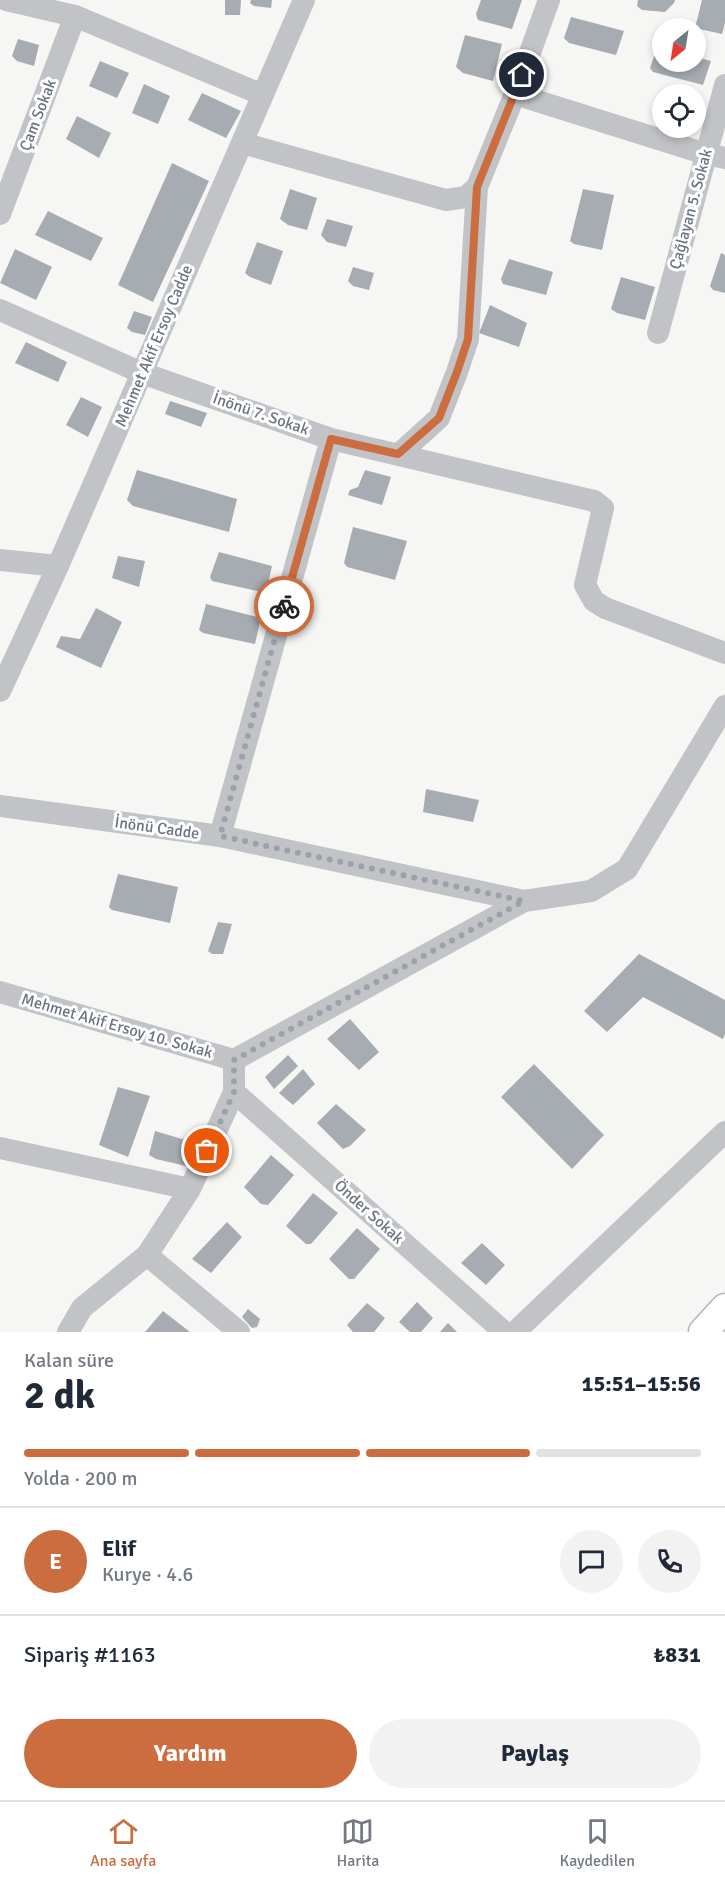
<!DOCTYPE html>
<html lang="tr">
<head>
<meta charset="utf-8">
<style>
	:root { --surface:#fff; --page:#f2f2f3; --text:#1f2937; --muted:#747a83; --line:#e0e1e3; --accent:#cc6d3f }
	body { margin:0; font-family:Signika,sans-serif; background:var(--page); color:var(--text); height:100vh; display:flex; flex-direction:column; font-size:22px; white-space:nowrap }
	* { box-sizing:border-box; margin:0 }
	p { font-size:20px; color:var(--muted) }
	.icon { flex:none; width:33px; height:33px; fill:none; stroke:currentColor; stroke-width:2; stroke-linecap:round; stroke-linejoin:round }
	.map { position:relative; height:1332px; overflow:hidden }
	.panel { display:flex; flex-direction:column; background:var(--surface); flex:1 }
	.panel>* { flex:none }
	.needle { width:39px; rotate:210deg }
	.fabs { position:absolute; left:652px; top:18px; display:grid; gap:12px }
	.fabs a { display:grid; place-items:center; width:54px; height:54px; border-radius:50%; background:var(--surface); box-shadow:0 3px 9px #0003; font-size:30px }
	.pin { position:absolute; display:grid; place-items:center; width:51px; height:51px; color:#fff; margin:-26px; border:3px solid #fff; border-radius:50%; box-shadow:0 2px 6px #0007 }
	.courier { position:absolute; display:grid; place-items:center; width:60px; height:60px; margin:-30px; border:4px solid #cc6d3f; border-radius:50%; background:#fff; color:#222; box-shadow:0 2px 8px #0007 }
	.headline em { font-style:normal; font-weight:700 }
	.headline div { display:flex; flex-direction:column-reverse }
	.headline { display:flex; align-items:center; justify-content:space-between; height:102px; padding:0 24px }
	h1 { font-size:39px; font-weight:700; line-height:45px }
	.bar { display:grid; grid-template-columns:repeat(4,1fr); gap:9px 6px; align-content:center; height:72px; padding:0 24px }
	.bar i { height:8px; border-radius:4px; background:var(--line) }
	.bar .current { background:var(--accent) }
	.bar p { grid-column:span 4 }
	.line { display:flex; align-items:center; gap:15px; padding:0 24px; border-top:2px solid var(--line) }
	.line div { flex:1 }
	.round { display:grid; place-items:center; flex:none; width:63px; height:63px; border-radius:32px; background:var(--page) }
	.primary-button { display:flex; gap:12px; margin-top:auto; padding:12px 24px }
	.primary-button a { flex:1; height:69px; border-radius:36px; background:var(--accent); color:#fff; font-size:24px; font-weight:700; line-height:69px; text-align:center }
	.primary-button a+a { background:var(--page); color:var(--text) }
	.dock { display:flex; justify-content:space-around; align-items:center; height:84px; border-top:2px solid var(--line); background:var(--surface); font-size:16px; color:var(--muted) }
	.dock a { display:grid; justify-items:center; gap:3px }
	.dock .current { color:var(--accent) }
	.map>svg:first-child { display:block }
</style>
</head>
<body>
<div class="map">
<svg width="725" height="1332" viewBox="0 0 725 1332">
	<rect width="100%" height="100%" fill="#f6f6f4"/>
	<path fill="#a6acb2" d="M225 0H241L240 15H225Z
		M251 0H272L271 8 254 6 250 3Z
		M481 0H522L512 29 478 20 476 14Z
		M638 0H675L674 3 665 12 642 10 637 6Z
		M702 0H725V23L722 34 695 28Z
		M571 17 624 31 616 55 569 43 564 38Z
		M465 35 502 44 493 81 463 73 456 67Z
		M18 39 39 45 34 66 17 61 12 56Z
		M658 45 663 46V62H696V57L711 61 703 85 653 72 650 68Z
		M100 61 129 73 117 98 89 86Z
		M144 84 170 96 158 124 132 113Z
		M202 93 241 111 226 138 188 120Z
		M77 116 111 133 99 158 66 139Z
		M172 163 209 181 153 302 118 285Z
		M290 189 317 198 307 230 288 225 280 219Z
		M583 189 614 195 602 250 574 244 570 241Z
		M48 211 103 238 91 261 35 235Z
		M327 219 353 226 346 247 327 242 321 235Z
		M257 242 283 251 271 285 250 277 245 273Z
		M15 249 52 267 36 300 0 283Z
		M721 253 725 255V293L713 290 710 286Z
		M509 259 553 272 546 295 503 284 501 279Z
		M353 267 374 273 369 290 353 286 348 281Z
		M621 277 655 287 645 320 617 313 611 309Z
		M490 305 527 323 519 347 479 333Z
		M134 311 152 317 145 335 132 332 127 328Z
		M26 342 67 362 58 382 15 363Z
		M81 397 102 407 88 437 66 425Z
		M170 401 207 413 201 427 165 414Z
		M137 470 237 499 229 532 133 506 127 500Z
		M365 470 391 477 382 505 348 495 350 490 358 487Z
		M353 527 407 541 395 580 347 567 344 563Z
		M219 552 272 566 266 593 212 581 210 577Z
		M118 556 145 561 139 587 112 578Z
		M206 604 261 618 255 644 203 633 199 630Z
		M96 608 122 622 101 668 56 647 61 636 80 639Z
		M426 789 479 800 473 822 423 812Z
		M118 874 178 887 170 923 112 910 109 907Z
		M218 922 232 924 223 954H212L208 951Z
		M639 954 725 1000V1034L723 1039 643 997 607 1032 584 1011Z
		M350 1019 379 1052 359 1070 327 1039Z
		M288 1055 298 1066 274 1089 265 1077Z
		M534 1064 604 1135 572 1169 501 1097Z
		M303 1069 315 1084 293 1105 279 1093Z
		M118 1087 150 1096 128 1157 99 1145Z
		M336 1104 366 1130 350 1146 343 1149 317 1123Z
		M155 1131 192 1142 186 1166 156 1159 149 1155Z
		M271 1155 294 1175 268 1205 261 1204 244 1187Z
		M313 1193 338 1213 311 1244H306L286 1226Z
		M227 1222 242 1237 211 1273 192 1259Z
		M357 1228 380 1249 354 1279H349L329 1259Z
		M482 1243 505 1265 486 1285 461 1263Z
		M417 1302 433 1318 421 1332H410L399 1322Z
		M367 1303 385 1318 374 1332H353L347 1325Z
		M248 1309 260 1319 257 1327 252 1328 242 1317Z
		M163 1311 190 1332H145Z
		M448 1323 457 1332H440Z"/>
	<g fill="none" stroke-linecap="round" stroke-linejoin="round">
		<g stroke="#b2b5b9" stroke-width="31">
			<path id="major" d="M703 1332 725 1308"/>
		</g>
		<path stroke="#c1c3c7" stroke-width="22" d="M6 0 75 16 263 95
			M515 94 706 154 725 158
			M242 143 446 200 466 197 477 187
			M0 214 75 16
			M0 310 142 373 331 439 220 836
			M658 333 725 85
			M331 439 594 501 603 508 585 585 594 601 605 608 725 653
			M398 455 439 418 457 372 468 339 477 187 515 94 549 0
			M0 560 58 566
			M0 691 58 566 304 0
			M0 806 220 836 524 901
			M0 992 234 1060
			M234 1092 504 1332
			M0 1148 190 1189
			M147 1255 239 1332
			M68 1332 82 1308 147 1255 190 1189 234 1092V1060L524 901 591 891 627 869 725 706
			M515 1332 725 1132"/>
		<use href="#major" stroke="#fff" stroke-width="28"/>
	</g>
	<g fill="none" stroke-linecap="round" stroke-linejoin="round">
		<path stroke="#9ba2a9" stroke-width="6" stroke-dasharray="0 10.8" d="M207 1151 234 1092V1060L524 901 220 836 284 606"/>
		<path stroke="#cc6d3f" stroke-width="8" d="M284 606 331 439 398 454 439 418 457 372 468 339 477 187 522 75"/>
	</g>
	<g text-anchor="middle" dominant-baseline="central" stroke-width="6" stroke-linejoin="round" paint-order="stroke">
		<g font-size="16" fill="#6a7481" stroke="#fff">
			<text transform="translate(38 115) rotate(-69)">Çam Sokak</text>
			<text transform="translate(691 209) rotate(-75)">Çağlayan 5. Sokak</text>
			<text transform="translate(154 346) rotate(-67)">Mehmet Akif Ersoy Cadde</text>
			<text transform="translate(261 414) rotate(19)">İnönü 7. Sokak</text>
			<text transform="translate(157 828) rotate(8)">İnönü Cadde</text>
			<text transform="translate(117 1026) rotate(16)">Mehmet Akif Ersoy 10. Sokak</text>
			<text transform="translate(369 1212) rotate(42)">Önder Sokak</text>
		</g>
	</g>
</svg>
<div class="fabs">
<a><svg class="needle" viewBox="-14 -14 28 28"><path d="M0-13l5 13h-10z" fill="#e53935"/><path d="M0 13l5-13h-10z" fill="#747a83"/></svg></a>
<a><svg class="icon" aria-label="locate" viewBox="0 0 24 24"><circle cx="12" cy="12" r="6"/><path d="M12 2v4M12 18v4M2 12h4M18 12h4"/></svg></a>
</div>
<div class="pin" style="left:207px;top:1151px;background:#ea580c"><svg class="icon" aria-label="bag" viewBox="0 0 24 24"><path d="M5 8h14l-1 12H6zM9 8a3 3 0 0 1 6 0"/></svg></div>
<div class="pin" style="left:522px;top:75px;background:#1f2937"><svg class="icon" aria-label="home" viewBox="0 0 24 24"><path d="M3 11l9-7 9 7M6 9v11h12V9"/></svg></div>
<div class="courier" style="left:284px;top:606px"><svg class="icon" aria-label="bike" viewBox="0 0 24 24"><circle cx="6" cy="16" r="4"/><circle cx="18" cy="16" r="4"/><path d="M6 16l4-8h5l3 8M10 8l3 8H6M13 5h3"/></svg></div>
</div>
<section class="panel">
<div class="headline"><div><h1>2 dk</h1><p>Kalan süre</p></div><em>15:51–15:56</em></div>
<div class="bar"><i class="current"></i><i class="current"></i><i class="current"></i><i></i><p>Yolda · 200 m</p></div>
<div class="line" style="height:108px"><b class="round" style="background:var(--accent);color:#fff">E</b><div><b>Elif</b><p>Kurye · 4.6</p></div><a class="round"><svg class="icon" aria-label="chat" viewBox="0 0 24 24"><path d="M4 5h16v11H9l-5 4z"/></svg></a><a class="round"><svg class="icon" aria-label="phone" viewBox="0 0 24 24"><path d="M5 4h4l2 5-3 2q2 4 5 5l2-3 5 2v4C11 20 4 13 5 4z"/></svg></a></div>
<div class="line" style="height:78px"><div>Sipariş #1163</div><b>₺831</b></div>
<div class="primary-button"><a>Yardım</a><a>Paylaş</a></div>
</section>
<nav class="dock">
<a class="current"><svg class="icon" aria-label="home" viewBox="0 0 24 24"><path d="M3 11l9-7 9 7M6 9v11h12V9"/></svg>Ana sayfa</a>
<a><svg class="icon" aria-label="map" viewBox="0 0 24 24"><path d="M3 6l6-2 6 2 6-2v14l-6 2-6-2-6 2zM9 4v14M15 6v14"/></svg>Harita</a>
<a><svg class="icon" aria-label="saved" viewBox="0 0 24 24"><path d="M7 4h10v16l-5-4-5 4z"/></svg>Kaydedilen</a>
</nav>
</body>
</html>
